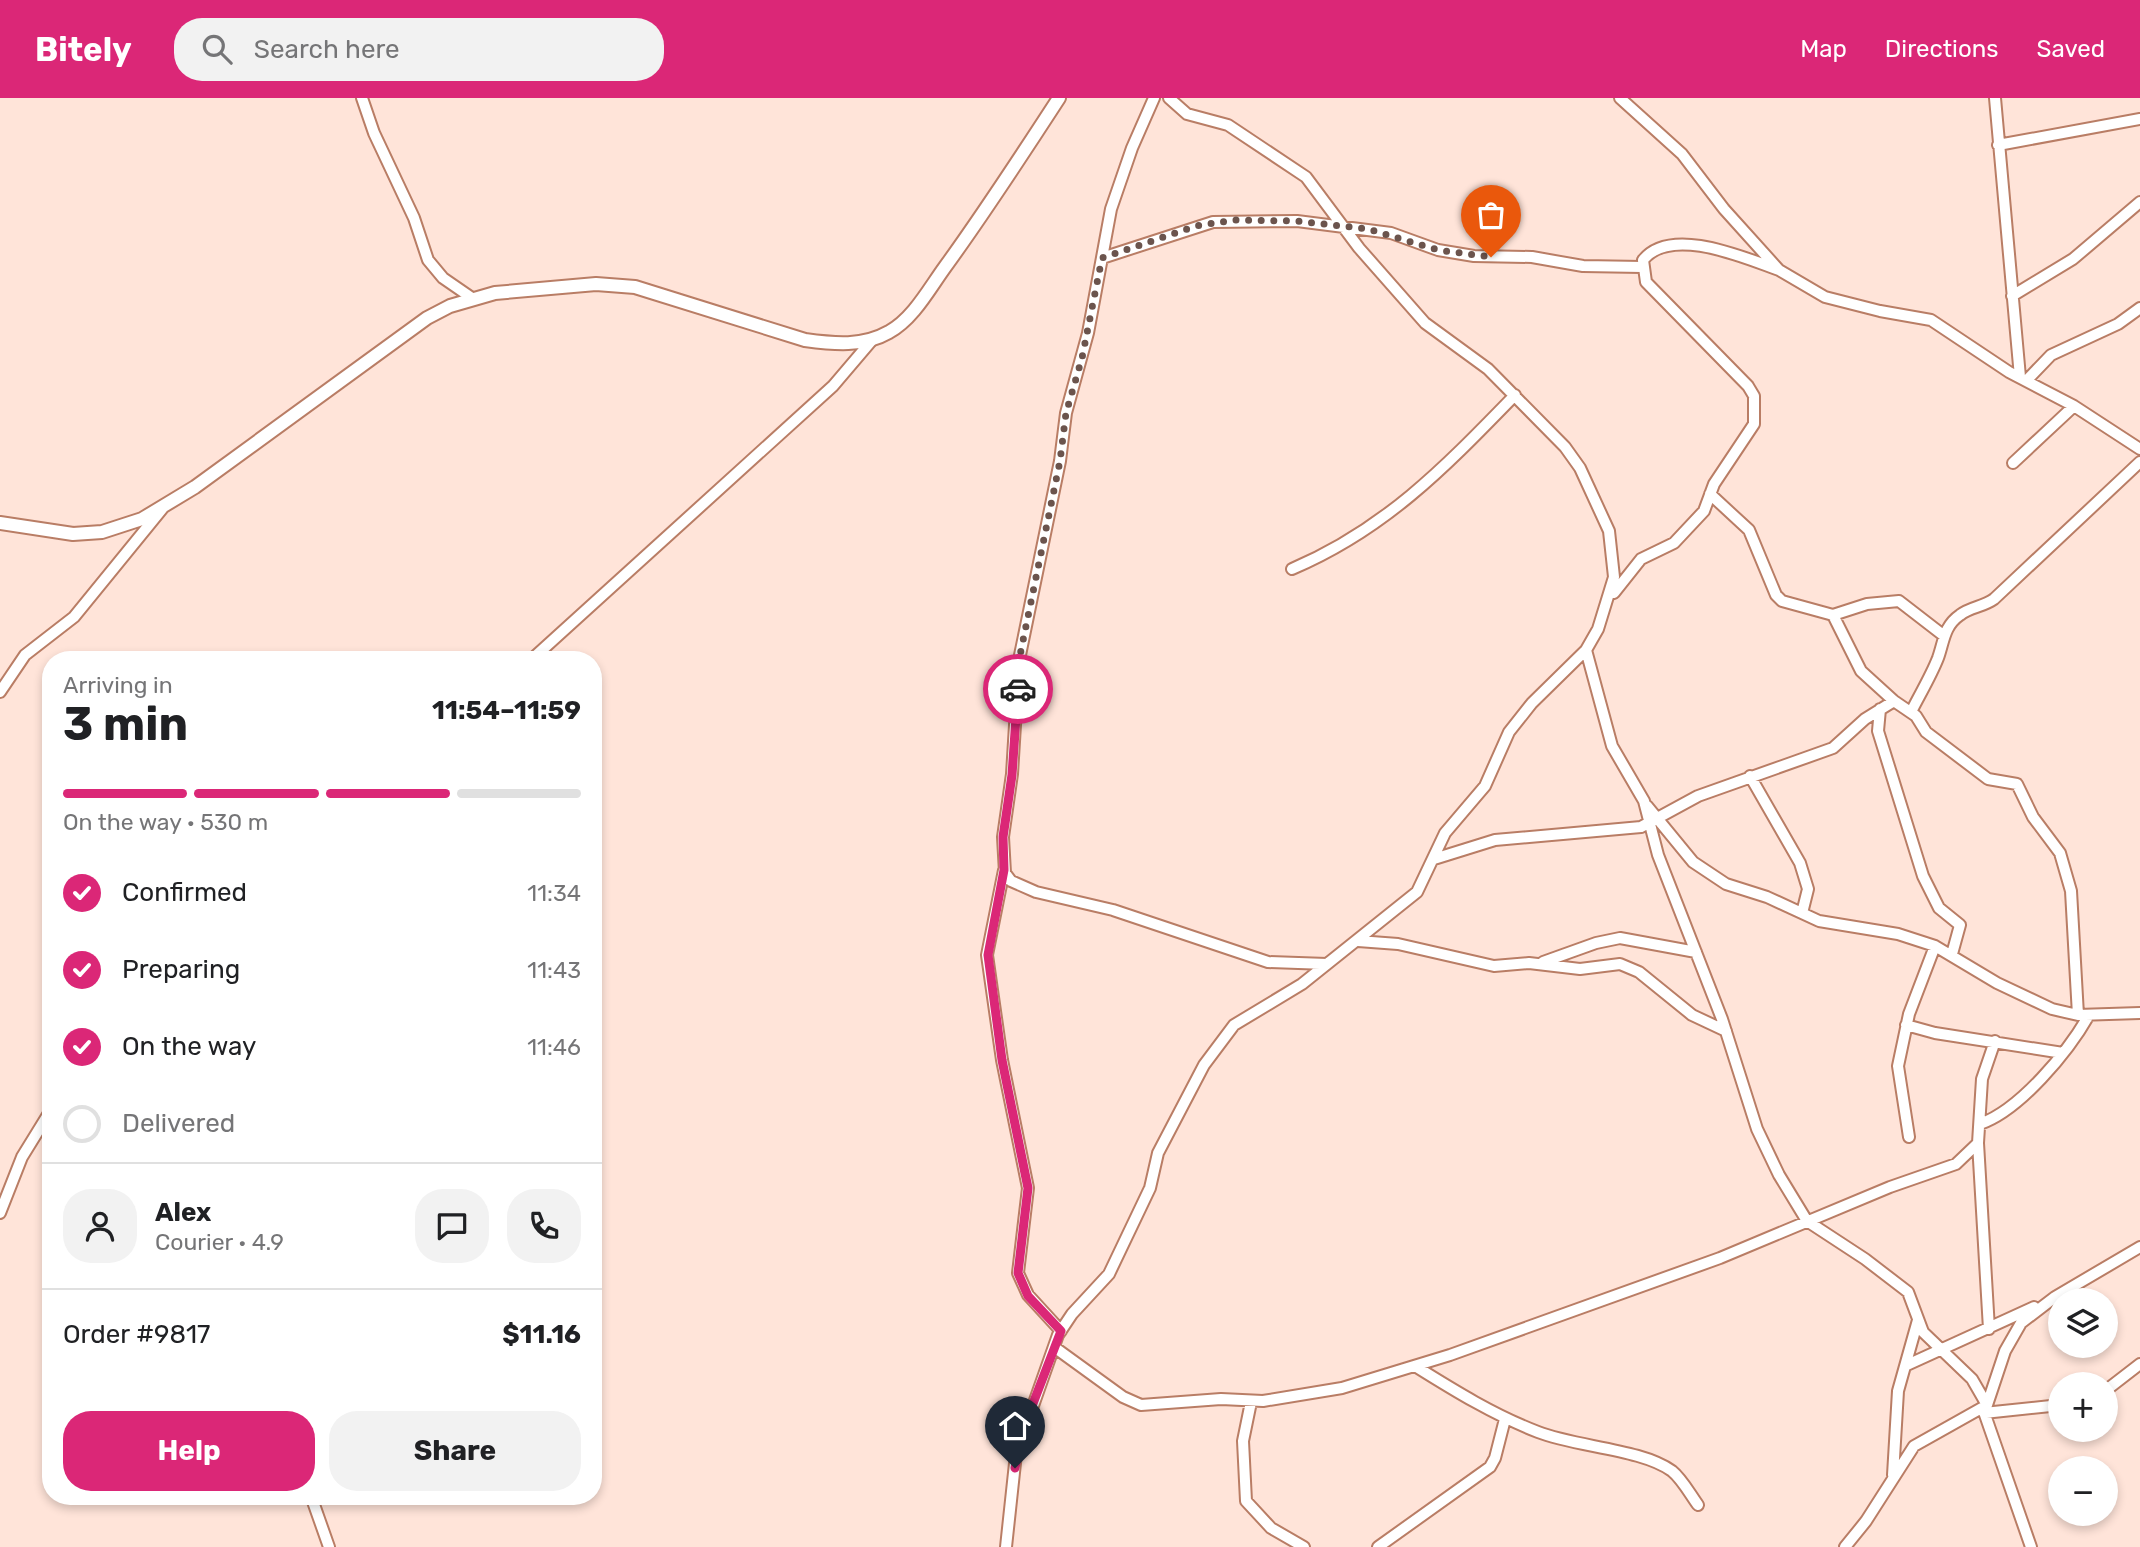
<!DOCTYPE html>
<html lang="en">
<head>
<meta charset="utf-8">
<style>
	:root { --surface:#fff; --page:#f2f2f2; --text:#202124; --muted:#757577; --line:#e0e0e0; --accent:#db2777 }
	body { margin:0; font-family:Rubik,sans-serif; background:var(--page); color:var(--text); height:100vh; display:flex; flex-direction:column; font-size:26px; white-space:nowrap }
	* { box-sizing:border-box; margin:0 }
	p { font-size:23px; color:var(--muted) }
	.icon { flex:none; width:38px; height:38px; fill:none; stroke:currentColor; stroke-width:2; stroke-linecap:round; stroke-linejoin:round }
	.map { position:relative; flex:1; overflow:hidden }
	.side { position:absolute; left:42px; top:553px; width:560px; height:854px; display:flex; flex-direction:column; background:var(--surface); border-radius:28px; box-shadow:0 4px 10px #0003 }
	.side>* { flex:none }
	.fabs { position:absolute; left:2048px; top:1190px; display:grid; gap:14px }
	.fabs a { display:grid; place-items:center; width:70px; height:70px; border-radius:50%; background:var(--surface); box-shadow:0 4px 10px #0003; font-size:35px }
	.pin { position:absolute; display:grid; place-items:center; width:60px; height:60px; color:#fff; margin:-72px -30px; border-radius:50% 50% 50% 0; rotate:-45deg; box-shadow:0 0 7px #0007 }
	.pin .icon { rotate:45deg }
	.courier { position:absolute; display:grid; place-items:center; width:70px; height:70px; margin:-35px; border:5px solid #db2777; border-radius:50%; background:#fff; color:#222; box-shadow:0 2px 9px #0007 }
	.summary em { font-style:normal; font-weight:700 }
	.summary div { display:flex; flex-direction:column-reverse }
	.summary { display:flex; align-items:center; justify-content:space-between; height:119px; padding:0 21px }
	h1 { font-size:46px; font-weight:700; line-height:52px }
	.bar { display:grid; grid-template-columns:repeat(4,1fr); gap:10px 7px; align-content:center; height:84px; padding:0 21px }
	.bar i { height:9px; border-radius:5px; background:var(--line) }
	.bar .active { background:var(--accent) }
	.bar p { grid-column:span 4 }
	.line { display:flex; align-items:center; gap:18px; padding:0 21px; border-top:2px solid var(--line) }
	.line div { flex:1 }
	.round { display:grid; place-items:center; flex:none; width:74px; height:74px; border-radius:28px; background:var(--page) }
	ol { padding:0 21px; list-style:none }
	li { display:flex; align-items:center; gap:21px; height:77px }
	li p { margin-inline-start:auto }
	li .icon { padding:7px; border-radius:50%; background:var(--accent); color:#fff; stroke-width:4 }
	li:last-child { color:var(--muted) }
	li i { width:38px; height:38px; border:4px solid var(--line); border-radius:50% }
	.button { display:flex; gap:14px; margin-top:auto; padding:14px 21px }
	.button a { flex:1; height:80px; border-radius:28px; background:var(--accent); color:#fff; font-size:28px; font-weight:700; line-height:80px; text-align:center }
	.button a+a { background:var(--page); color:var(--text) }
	header { display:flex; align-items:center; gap:42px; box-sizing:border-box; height:98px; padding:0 35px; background:var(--accent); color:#fff }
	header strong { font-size:33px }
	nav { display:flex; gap:38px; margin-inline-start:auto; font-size:24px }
	.search { width:490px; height:63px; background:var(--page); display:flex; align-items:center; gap:18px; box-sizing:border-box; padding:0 24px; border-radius:28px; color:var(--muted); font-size:26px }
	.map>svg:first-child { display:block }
</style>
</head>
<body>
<header>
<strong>Bitely</strong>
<div class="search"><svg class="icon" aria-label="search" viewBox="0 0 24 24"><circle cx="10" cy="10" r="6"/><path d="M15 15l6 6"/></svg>Search here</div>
<nav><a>Map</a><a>Directions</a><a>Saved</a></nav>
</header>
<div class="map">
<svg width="2140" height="1449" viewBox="0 0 2140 1449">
	<rect width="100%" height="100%" fill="#ffe4d9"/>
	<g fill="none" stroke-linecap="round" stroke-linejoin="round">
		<g stroke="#b97d65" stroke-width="14">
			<path id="minor" d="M362 0 374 35 414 120 428 162 443 180 472 200
				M1154 0 1132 50 1111 111 1088 235 1066 315 1060 363 1019 562 1012 676 1003 739 1005 775 1011 783 1036 794 1113 812 1268 864 1327 866
				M1620 0 1682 56 1724 111 1779 172 1825 199 1880 213 1931 222 2009 274 2074 308 2140 351
				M1995 0 2020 279
				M1998 47 2140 21
				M1102 160 1213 124 1297 123 1391 135 1438 152 1474 158 1532 159 1583 168 1642 169
				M2012 198 2073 161 2140 104
				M2027 282 2051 257 2118 226 2140 210
				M2013 365 2074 308
				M1710 396 1749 432 1776 497 1782 503 1833 517 1861 573 1894 603 1916 618 1926 634 1988 681 2017 686 2033 719 2060 755 2071 793 2078 917
				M1292 471C1386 431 1446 368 1515 297
				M1614 495 1641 461 1674 445 1704 413 1714 386 1754 326V298L1748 288 1646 184 1643 162C1671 127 1745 160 1779 172
				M1833 517 1867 506 1899 503 1943 537
				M1586 552 1612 648 1644 703 1658 757 1722 921 1757 1031 1779 1077 1807 1123 1865 1161 1908 1194 1923 1234 1972 1281 1987 1307
				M531 562 833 288 873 241
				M0 594 25 557 74 519 162 411
				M1880 611 1878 633 1923 778 1939 810 1960 827 1952 856
				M1911 614C1920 596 1931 578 1938 560 1944 543 1944 528 1960 517 1970 509 1983 509 1994 501L2140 364
				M1750 678 1800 765 1808 791 1802 815
				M1647 708 1693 764 1726 786 1767 799 1819 823 1898 836 1935 848 1997 885 2052 911 2078 917 2140 915
				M1434 761 1495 742 1641 729 1698 698 1833 650 1865 621 1894 603
				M1004 772 987 857 1002 962 1028 1090 1018 1175 1028 1197 1061 1233
				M1358 843 1398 846 1494 868 1529 865 1580 871 1620 866 1639 874 1692 917 1726 933
				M1543 864 1596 845 1620 840 1696 854
				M1906 927 1935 935 2063 955
				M1980 1026C2020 1012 2068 954 2089 917
				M1909 1039 1898 968 1909 916 1935 848
				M1978 1045 1989 1231
				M0 1115 22 1059 51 1012
				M1054 1249 1123 1299 1141 1307 1221 1301 1263 1303 1342 1290 1450 1257 1720 1160 1890 1089 1956 1066 1978 1045 1982 981 1995 943
				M1907 1267 2034 1209
				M1415 1268C1455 1293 1494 1317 1538 1334 1576 1349 1642 1351 1672 1373 1682 1381 1690 1396 1698 1407
				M2105 1293 2140 1266
				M1251 1304 1243 1343 1246 1403 1271 1430 1304 1449
				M1983 1311 2031 1449
				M1984 1315 2060 1307
				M1893 1377 1898 1293 1918 1222
				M311 1398 329 1449
				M1006 1449 1016 1356 1058 1237 1072 1216 1109 1176 1150 1090 1158 1055 1204 967 1234 927 1302 886 1417 794 1445 735 1485 688 1509 634 1532 605 1586 552 1598 531 1614 479 1609 433 1580 370 1565 349 1488 271 1425 225 1359 150 1306 79 1228 27 1187 16 1169 0
				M1378 1449 1490 1369 1495 1360 1505 1321
				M1845 1449 1866 1423 1914 1348 1987 1307 2005 1253 2021 1225 2055 1199 2140 1149"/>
		</g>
		<g stroke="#b97d65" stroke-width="16">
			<path id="tertiary" d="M0 425 73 436 102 434 142 421 195 389 427 220 450 208 495 195 596 186 635 189 805 242C834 246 863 249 889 234 913 221 929 191 945 169 985 114 1022 57 1059 0"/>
		</g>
		<use href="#minor" stroke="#fff" stroke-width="10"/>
		<use href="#tertiary" stroke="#fff" stroke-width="12"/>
	</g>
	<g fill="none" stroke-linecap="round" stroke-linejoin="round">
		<path stroke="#6b544d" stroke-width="7" stroke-dasharray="0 12.6" d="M1018 591 1019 562 1060 363 1066 315 1082 260 1102 160 1196 128 1234 122 1297 123 1368 131 1438 152 1491 159"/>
		<path stroke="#db2777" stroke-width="9" d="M1015 1370 1022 1334 1061 1233 1028 1198 1018 1175 1028 1090 1002 962 988 857 1004 772 1003 739 1012 677 1018 591"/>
	</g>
</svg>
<div class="fabs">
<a><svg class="icon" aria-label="layers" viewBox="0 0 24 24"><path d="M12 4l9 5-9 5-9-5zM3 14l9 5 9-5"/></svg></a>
<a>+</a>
<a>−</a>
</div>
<div class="pin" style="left:1491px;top:159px;background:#ea580c"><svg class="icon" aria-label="bag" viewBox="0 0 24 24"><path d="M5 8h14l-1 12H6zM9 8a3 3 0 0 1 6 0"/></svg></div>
<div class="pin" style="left:1015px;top:1370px;background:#1f2937"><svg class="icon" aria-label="home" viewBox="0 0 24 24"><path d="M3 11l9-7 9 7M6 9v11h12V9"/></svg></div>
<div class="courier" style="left:1018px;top:591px"><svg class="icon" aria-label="car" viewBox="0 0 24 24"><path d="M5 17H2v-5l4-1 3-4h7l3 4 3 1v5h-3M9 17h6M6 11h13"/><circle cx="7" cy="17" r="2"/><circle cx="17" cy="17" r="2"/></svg></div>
<section class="side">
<div class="summary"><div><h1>3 min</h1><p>Arriving in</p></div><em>11:54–11:59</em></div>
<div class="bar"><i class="active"></i><i class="active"></i><i class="active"></i><i></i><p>On the way · 530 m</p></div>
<ol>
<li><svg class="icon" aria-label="check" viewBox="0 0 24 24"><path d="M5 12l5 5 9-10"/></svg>Confirmed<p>11:34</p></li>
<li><svg class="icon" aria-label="check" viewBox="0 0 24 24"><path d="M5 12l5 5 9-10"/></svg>Preparing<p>11:43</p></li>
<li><svg class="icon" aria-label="check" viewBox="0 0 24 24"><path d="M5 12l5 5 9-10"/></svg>On the way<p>11:46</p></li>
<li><i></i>Delivered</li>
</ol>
<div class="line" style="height:126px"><a class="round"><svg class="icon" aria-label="person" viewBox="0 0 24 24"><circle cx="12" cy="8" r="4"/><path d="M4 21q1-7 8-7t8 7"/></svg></a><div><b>Alex</b><p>Courier · 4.9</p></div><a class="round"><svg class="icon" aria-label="chat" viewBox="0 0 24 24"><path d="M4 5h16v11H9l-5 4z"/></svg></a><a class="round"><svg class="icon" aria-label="phone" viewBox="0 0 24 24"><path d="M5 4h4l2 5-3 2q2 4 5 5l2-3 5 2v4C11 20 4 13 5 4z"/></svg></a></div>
<div class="line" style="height:91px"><div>Order #9817</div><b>$11.16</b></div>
<div class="button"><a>Help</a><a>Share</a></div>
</section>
</div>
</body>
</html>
